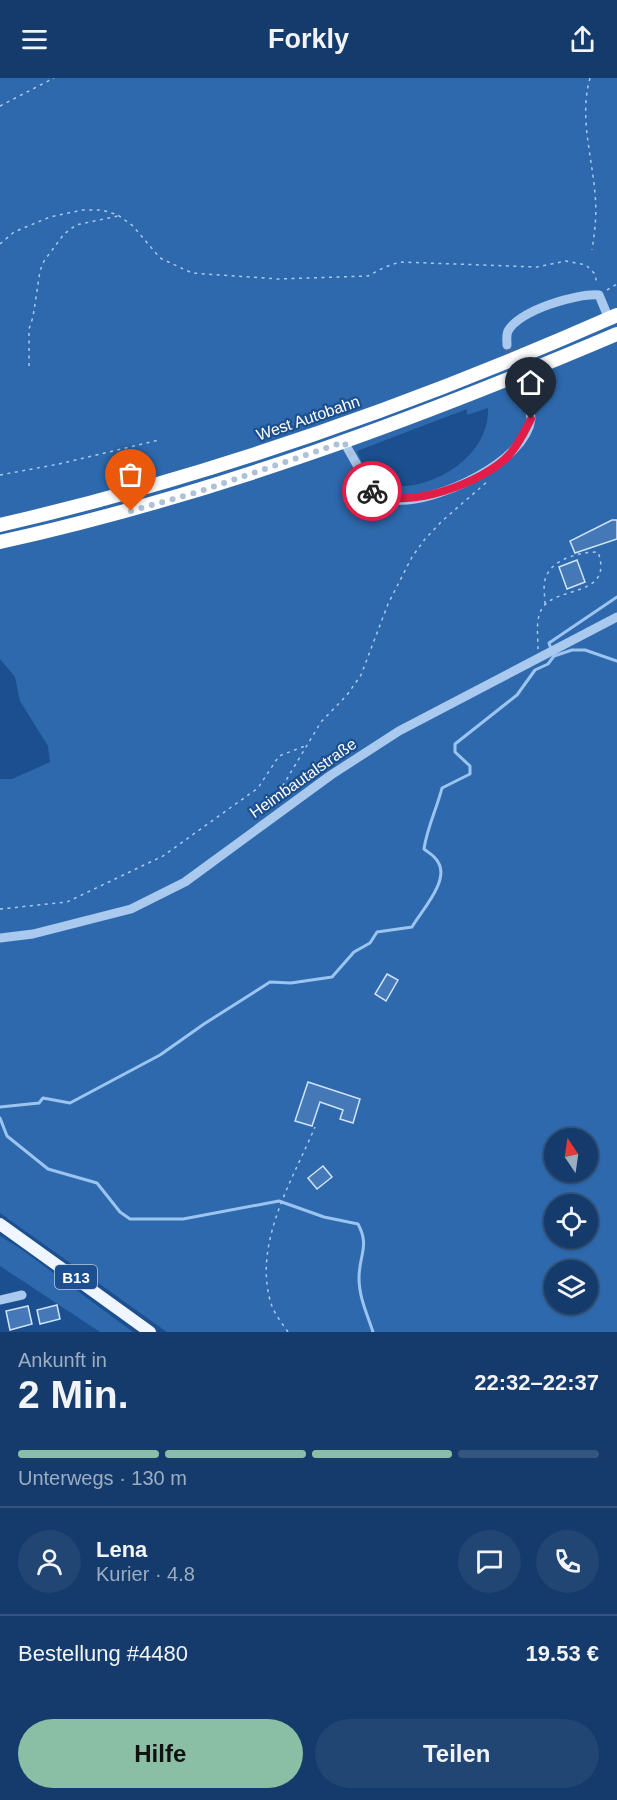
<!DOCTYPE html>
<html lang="de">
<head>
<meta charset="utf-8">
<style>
	:root { --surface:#143b6b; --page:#214673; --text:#f1f3f6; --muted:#9dadc1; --line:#33557e; --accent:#8abfa5 }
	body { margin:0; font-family:Arial,sans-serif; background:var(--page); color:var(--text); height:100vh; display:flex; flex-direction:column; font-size:22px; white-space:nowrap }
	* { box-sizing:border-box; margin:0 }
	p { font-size:20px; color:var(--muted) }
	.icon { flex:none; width:33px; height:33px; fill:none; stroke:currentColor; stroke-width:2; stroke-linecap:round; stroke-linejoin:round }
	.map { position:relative; height:1254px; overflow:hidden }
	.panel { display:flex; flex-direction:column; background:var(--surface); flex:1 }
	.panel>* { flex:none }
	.needle { width:39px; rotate:347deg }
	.buttons { position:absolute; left:544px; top:1050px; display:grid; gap:12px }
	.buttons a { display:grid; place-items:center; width:54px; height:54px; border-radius:50%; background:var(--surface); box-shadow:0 2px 4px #0004,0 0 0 2px var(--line); font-size:30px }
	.pin { position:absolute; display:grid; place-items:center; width:51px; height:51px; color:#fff; margin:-62px -26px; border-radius:50% 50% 50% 0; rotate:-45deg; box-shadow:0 0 6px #0007 }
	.pin .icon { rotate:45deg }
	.courier { position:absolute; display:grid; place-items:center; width:60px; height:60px; margin:-30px; border:4px solid #e11d48; border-radius:50%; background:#fff; color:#222; box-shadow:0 2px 8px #0007 }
	.headline em { font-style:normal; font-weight:600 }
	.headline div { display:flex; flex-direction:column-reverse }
	.headline { display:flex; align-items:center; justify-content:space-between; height:102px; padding:0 18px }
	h1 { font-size:39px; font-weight:600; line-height:45px }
	.bar { display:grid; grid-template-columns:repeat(4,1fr); gap:9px 6px; align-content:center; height:72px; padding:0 18px }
	.bar i { height:8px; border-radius:4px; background:var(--line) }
	.bar .active { background:var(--accent) }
	.bar p { grid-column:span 4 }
	.line { display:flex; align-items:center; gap:15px; padding:0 18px; border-top:2px solid var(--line) }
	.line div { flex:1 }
	.round { display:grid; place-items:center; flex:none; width:63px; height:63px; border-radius:32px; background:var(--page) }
	.button { display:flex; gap:12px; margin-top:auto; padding:12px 18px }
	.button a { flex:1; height:69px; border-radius:36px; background:var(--accent); color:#111; font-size:24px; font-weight:600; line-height:69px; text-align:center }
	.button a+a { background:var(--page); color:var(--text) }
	header { display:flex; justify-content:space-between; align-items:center; height:78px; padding:0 18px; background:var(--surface); font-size:27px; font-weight:600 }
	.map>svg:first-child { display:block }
</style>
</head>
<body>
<header><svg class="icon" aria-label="menu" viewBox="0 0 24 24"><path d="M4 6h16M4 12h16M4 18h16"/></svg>Forkly<svg class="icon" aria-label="share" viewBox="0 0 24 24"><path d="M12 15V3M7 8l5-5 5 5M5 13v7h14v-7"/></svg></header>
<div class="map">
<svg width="617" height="1254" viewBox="0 0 617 1254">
	<rect width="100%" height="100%" fill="#1b4f8f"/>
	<path fill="#2e69ad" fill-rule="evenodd" d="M0 0H617V1254H167L0 1135V701H12L50 684 48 668 20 623 15 599 0 581ZM488 330C490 385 417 422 370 404L357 373 467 331V337ZM555 1060H588V1094H555ZM555 1126H588V1160H555ZM555 1192H588V1226H555Z
		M0 1158 21 1171 133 1254H100L0 1188Z"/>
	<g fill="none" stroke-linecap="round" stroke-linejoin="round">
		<path stroke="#9cc4f0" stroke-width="3" d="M551 571 549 565 617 519
			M0 1029 39 1025 43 1020 70 1025 160 977 204 946 270 904 291 905 332 899 354 874 370 865 377 854 412 849C422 832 450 802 438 784 435 778 429 775 424 771 427 750 437 730 442 710L470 696V688L455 674V666L517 617 535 592 548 586 554 578 572 572H585L617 583
			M0 1040 7 1058 48 1091 97 1105 120 1134 130 1141H183L279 1123 324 1139 358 1146C370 1168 359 1177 359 1200 359 1219 367 1236 373 1254"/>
	</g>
	<path fill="#4478b7" stroke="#cfe3fa" stroke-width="1.5" d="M612 442H617V461L575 475 570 463Z
		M577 482 585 504 567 511 559 489Z
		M387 896 398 902 386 923 375 916Z
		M308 1004 360 1021 353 1045 340 1041 343 1032 320 1024 312 1048 295 1043Z
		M323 1088 332 1099 317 1111 308 1100Z
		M57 1227 60 1241 40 1246 37 1232Z
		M28 1228 32 1246 10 1252 6 1233Z"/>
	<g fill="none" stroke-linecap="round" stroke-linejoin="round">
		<path stroke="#3d69a0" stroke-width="9" stroke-dasharray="9 4.5" stroke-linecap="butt" d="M507 267 525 318"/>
		<path stroke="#a9c9ee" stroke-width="1.5" stroke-dasharray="3 4.5" stroke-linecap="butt" d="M590 0C579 39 592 77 595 116 597 136 595 153 592 172
			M0 28 54 0
			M0 166 14 154 50 139 82 132H102L118 137 133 148 160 180 192 195 278 201 368 198 385 189 400 184 537 189 566 183 586 187 595 196 597 206
			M607 212 617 206
			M29 288V251L33 239 40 193 44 183 64 156 76 147 118 138
			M0 397 59 386 159 362
			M538 571C538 557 535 540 543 529 558 508 614 519 598 474 580 474 550 481 545 502 543 509 545 519 545 526
			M278 722 279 714 321 644 347 617 361 597 388 526 412 479 425 461 442 443 488 403
			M0 831 67 824 163 778 258 710 279 678 305 668
			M288 1254C281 1244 273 1234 270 1222 254 1163 293 1101 315 1049"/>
		<path stroke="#a9c9ee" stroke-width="9" d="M507 267C507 263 506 257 508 253 520 232 577 215 599 217L609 241
			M344 364 373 415C380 417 388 421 395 422 434 426 526 384 531 341 531 335 527 324 525 318
			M0 860 33 856 131 831 185 804 331 697 399 653 617 539
			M0 1222 22 1217"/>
		<path stroke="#f0f6ff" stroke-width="12" d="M0 1146 150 1254"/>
		<path stroke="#fff" stroke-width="14" d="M0 447C212 398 418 325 617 237
			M0 464C213 417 417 341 617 256"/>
	</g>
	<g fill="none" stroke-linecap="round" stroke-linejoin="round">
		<path stroke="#afc1d8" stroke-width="6" stroke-dasharray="0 10.8" d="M131 433 198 414 344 364 372 413"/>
		<path stroke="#e11d48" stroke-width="8" d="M372 413C404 435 486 403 509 377 519 366 525 353 531 341"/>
	</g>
	<g text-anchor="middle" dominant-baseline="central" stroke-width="4.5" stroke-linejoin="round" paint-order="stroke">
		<rect fill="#1b4f8f" stroke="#bbcadd" stroke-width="1.5" x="55" y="1187" width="42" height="24" rx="4.5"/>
		<g font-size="15" font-weight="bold" fill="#fff">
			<text x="76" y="1199">B13</text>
		</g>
		<g font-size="16" fill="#fff" stroke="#1b4f8f">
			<text transform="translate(308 340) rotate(-19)">West Autobahn</text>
			<text transform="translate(303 700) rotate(-35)">Heimbautalstraße</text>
		</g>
	</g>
</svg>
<div class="buttons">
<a><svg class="needle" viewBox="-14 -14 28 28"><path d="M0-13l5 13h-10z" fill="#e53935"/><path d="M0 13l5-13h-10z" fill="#9dadc1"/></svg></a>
<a><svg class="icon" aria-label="locate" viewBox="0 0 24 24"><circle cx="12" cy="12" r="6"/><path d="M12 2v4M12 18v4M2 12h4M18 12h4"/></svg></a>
<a><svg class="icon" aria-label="layers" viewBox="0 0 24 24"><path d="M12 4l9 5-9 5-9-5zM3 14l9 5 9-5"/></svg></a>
</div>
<div class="pin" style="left:131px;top:433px;background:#ea580c"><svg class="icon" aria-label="bag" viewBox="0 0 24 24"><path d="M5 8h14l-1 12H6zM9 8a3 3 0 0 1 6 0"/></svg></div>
<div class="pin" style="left:531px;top:341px;background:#1f2937"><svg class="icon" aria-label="home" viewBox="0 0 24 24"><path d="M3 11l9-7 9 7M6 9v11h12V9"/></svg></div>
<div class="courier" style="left:372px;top:413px"><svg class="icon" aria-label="bike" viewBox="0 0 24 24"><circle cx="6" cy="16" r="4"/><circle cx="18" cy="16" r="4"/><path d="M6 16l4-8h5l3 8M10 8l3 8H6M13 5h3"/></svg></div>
</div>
<section class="panel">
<div class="headline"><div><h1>2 Min.</h1><p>Ankunft in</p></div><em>22:32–22:37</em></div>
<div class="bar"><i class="active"></i><i class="active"></i><i class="active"></i><i></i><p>Unterwegs · 130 m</p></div>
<div class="line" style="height:108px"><a class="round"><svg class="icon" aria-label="person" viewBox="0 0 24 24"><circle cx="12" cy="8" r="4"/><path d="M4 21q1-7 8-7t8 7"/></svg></a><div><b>Lena</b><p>Kurier · 4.8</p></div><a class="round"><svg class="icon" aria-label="chat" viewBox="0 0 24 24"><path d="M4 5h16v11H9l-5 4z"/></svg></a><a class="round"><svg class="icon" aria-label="phone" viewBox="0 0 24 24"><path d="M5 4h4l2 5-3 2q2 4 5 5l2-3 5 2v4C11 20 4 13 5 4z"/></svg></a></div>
<div class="line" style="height:78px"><div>Bestellung #4480</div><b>19.53 €</b></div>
<div class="button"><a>Hilfe</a><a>Teilen</a></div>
</section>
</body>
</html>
